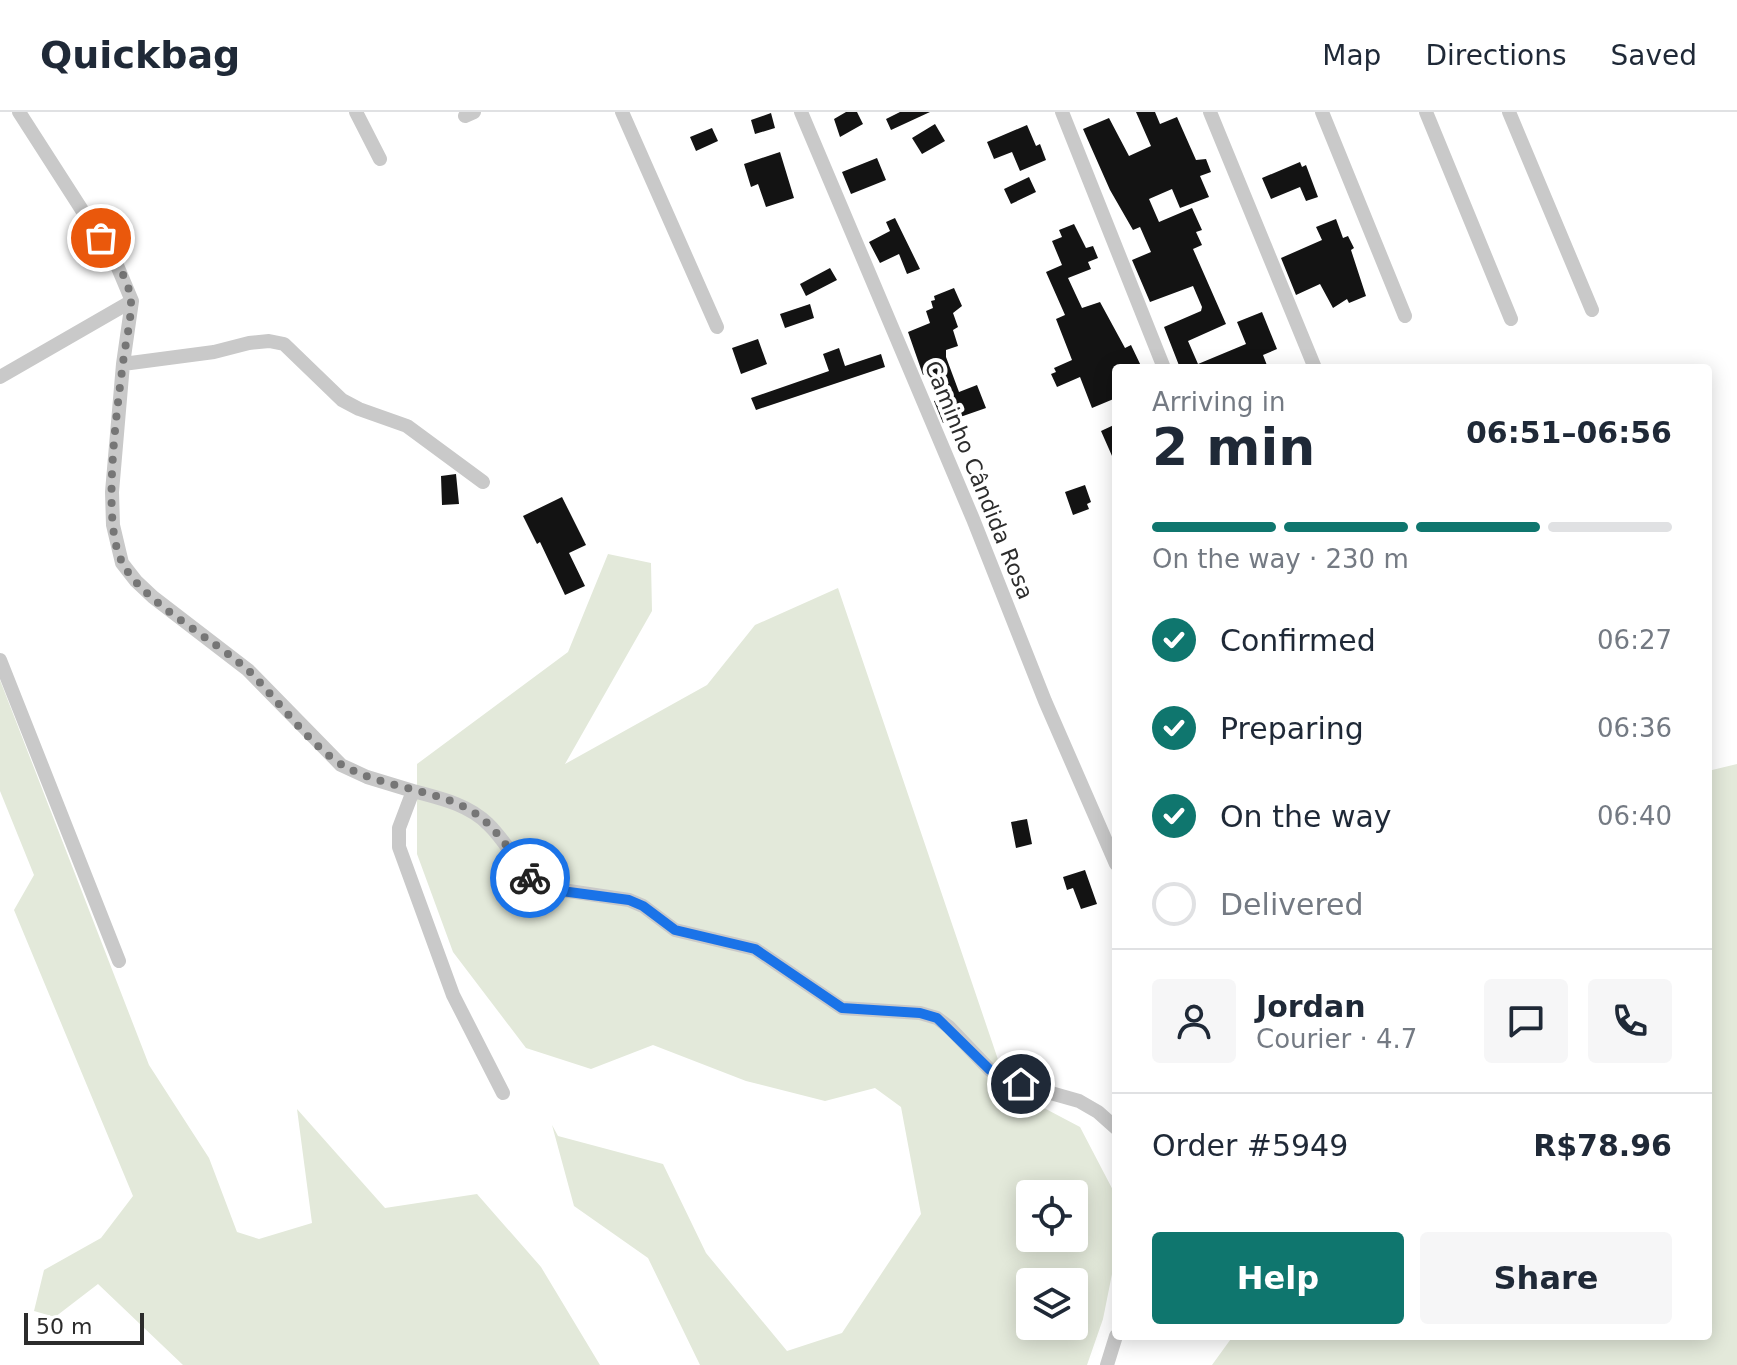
<!DOCTYPE html>
<html lang="en">
<head>
<meta charset="utf-8">
<style>
	:root { --surface:#fff; --page:#f6f6f7; --text:#1f2937; --muted:#747a83; --line:#e0e1e3; --accent:#0f766e }
	body { margin:0; font-family:"DejaVu Sans",sans-serif; background:var(--page); color:var(--text); height:100vh; display:flex; flex-direction:column; font-size:30px; white-space:nowrap }
	* { box-sizing:border-box; margin:0 }
	p { font-size:26px; color:var(--muted) }
	.icon { flex:none; width:44px; height:44px; fill:none; stroke:currentColor; stroke-width:2; stroke-linecap:round; stroke-linejoin:round }
	.map { position:relative; flex:1; overflow:hidden }
	.side { position:absolute; left:1112px; top:252px; width:600px; height:976px; display:flex; flex-direction:column; background:var(--surface); border-radius:8px; box-shadow:0 4px 20px #0003 }
	.side>* { flex:none }
	.fabs { position:absolute; left:1016px; top:1068px; display:grid; gap:16px }
	.fabs a { display:grid; place-items:center; width:72px; height:72px; border-radius:8px; background:var(--surface); box-shadow:0 4px 20px #0003; font-size:40px }
	.scale { position:absolute; left:24px; bottom:20px; width:120px; box-sizing:border-box; padding-left:8px; border:4px solid #2c2c2c; border-top:0; font-size:22px; line-height:28px; white-space:nowrap; color:#2c2c2c; -webkit-text-stroke:6px #fff; paint-order:stroke }
	.pin { position:absolute; display:grid; place-items:center; width:68px; height:68px; color:#fff; margin:-34px; border:4px solid #fff; border-radius:50%; box-shadow:0 2px 8px #0007 }
	.courier { position:absolute; display:grid; place-items:center; width:80px; height:80px; margin:-40px; border:6px solid #1a73e8; border-radius:50%; background:#fff; color:#222; box-shadow:0 2px 10px #0007 }
	.head em { font-style:normal; font-weight:600 }
	.head div { display:flex; flex-direction:column-reverse }
	.head { display:flex; align-items:center; justify-content:space-between; height:136px; padding:0 40px }
	h1 { font-size:52px; font-weight:600; line-height:60px }
	.bar { display:grid; grid-template-columns:repeat(4,1fr); gap:12px 8px; align-content:center; height:96px; padding:0 40px }
	.bar i { height:10px; border-radius:6px; background:var(--line) }
	.bar .on { background:var(--accent) }
	.bar p { grid-column:span 4 }
	.line { display:flex; align-items:center; gap:20px; padding:0 40px; border-top:2px solid var(--line) }
	.line div { flex:1 }
	.round { display:grid; place-items:center; flex:none; width:84px; height:84px; border-radius:8px; background:var(--page) }
	ol { padding:0 40px; list-style:none }
	li { display:flex; align-items:center; gap:24px; height:88px }
	li p { margin-inline-start:auto }
	li .icon { padding:8px; border-radius:50%; background:var(--accent); color:#fff; stroke-width:4 }
	li:last-child { color:var(--muted) }
	li i { width:44px; height:44px; border:4px solid var(--line); border-radius:50% }
	.primary-button { display:flex; gap:16px; margin-top:auto; padding:16px 40px }
	.primary-button a { flex:1; height:92px; border-radius:8px; background:var(--accent); color:#fff; font-size:32px; font-weight:600; line-height:92px; text-align:center }
	.primary-button a+a { background:var(--page); color:var(--text) }
	header { display:flex; align-items:center; gap:48px; box-sizing:border-box; height:112px; padding:0 40px; background:var(--surface); border-bottom:2px solid var(--line) }
	header strong { font-size:38px }
	nav { display:flex; gap:44px; margin-inline-start:auto; font-size:28px }
	.map>svg:first-child { display:block }
</style>
</head>
<body>
<header>
<strong>Quickbag</strong>
<nav><a>Map</a><a>Directions</a><a>Saved</a></nav>
</header>
<div class="map">
<svg width="1737" height="1253" viewBox="0 0 1737 1253">
	<rect width="100%" height="100%" fill="#fff"/>
	<path fill="#e3e9da" fill-rule="evenodd" d="M608 442 651 451 652 499 565 652 707 573 755 513 838 476 1008 977 1080 1015 1116 1084V1142L1103 1207 1087 1253H700L648 1146 574 1094 552 1013 558 1024 663 1052 706 1141 787 1239 842 1221 921 1102 901 995 875 976 825 989 746 969 653 933 591 957 526 936 453 840 417 742V652L568 540ZM1030 1082H1074V1126H1030ZM1030 1170H1074V1214H1030Z
		M0 568 149 953 209 1046 237 1120 259 1127 312 1111 297 997 385 1096 477 1082 541 1155 600 1253H183L98 1172 55 1205 34 1199 44 1158 101 1126 133 1084 14 798 34 763 0 679Z
		M1737 652V1253H1212L1233 1224H1708V659Z"/>
	<path fill="#131313" d="M846 0H857L863 12 840 25 834 7Z
		M900 0H930L891 18 886 7Z
		M1136 0H1155L1160 12 1177 5 1196 48 1206 47 1211 60 1200 64 1209 85 1180 96 1172 77 1149 87 1159 110 1192 96 1202 118 1196 120 1202 133 1193 137 1226 212 1188 229 1198 252 1246 232 1237 210 1262 200 1277 237 1263 243 1268 256H1180L1164 215 1201 199 1202 195 1193 174 1150 190 1132 148 1151 140 1140 115 1133 118 1110 78 1083 17 1109 6 1129 44 1151 34Z
		M771 1 775 16 755 22 751 8Z
		M935 12 945 29 922 42 912 26Z
		M1027 13 1036 34 1040 32 1046 48 1020 59 1012 40 994 47 987 30Z
		M712 16 718 29 696 39 690 25Z
		M780 40 794 86 766 95 758 72 751 75 744 52Z
		M877 46 886 68 851 82 842 60Z
		M1300 50 1302 55 1306 53 1318 85 1306 89 1300 75 1271 87 1262 66Z
		M1029 65 1036 80 1011 92 1004 77Z
		M895 106 920 157 907 162 899 142 880 151 869 130 890 119 886 110Z
		M1336 107 1343 126 1348 124 1354 136 1351 138 1366 184 1349 191 1347 187 1333 196 1320 172 1296 183 1281 146 1322 128 1316 115Z
		M1074 112 1086 136 1093 134 1098 146 1088 150 1091 157 1068 166 1082 196 1100 190 1125 236 1131 233 1142 256H1116V286L1092 296 1080 265 1057 275 1051 262 1056 260 1054 256 1072 248 1056 207 1065 203 1046 160 1062 153 1052 129 1062 125 1059 118Z
		M830 156 837 168 806 184 800 172Z
		M954 176 962 194 953 201 958 215 953 218 958 234 946 238V245L959 280 977 273 986 296 943 311 934 289 941 287 931 260 923 263 908 220 930 211 926 199 933 196 931 189 935 188 934 184Z
		M810 192 814 206 785 216 780 202Z
		M758 227 767 252 741 262 732 236Z
		M839 236 845 254 881 242 885 255 756 298 751 286 829 259 823 242Z
		M1116 312V353L1101 319Z
		M456 362 459 392 442 393 441 364Z
		M1085 373 1091 390 1087 392 1089 397 1073 403 1065 380Z
		M562 385 586 433 569 441 585 474 565 483 540 430 537 432 523 404Z
		M1027 707 1032 732 1016 736 1011 710Z
		M1085 758 1097 792 1081 797 1073 776 1067 778 1063 765Z"/>
	<g fill="none" stroke-linecap="round" stroke-linejoin="round">
		<path stroke="#c9c9c9" stroke-width="14" d="M19 0 116 151 132 189 123 252 112 380 113 413 122 451 136 469 153 485 248 558 341 653 367 665 413 679 399 716V735L453 883 503 981
			M356 0 380 47
			M622 0 717 215
			M801 0 973 407 1045 589 1116 752
			M1062 0 1164 256
			M1210 0 1315 256
			M1322 0 1405 204
			M1426 0 1511 207
			M1509 0 1592 198
			M465 4 474 0
			M123 252 214 240 249 231 269 229 284 232 342 288 359 297 407 314 483 370
			M0 265 132 189
			M0 548 119 849
			M413 679C439 686 468 692 488 712 508 731 519 758 542 775L629 788 643 794 675 818 755 837 842 896 920 901 937 906 949 915 990 958 1005 968 1079 989 1098 1000 1116 1016
			M1107 1253 1116 1224"/>
	</g>
	<g fill="none" stroke-linecap="round" stroke-linejoin="round">
		<path stroke="#767676" stroke-width="8" stroke-dasharray="0 14.4" d="M101 126C112 143 131 170 131 191 131 211 125 232 123 251 117 298 101 410 122 450 142 491 215 527 250 560 277 587 313 637 344 654 383 676 431 676 470 698 496 713 512 743 530 766"/>
		<path stroke="#1a73e8" stroke-width="10" d="M530 766 542 775 554 778 629 788 643 794 675 818 755 837 842 896 920 901 937 906 990 958 1021 972"/>
	</g>
	<g text-anchor="middle" dominant-baseline="central" stroke-width="8" stroke-linejoin="round" paint-order="stroke">
		<g font-size="22" fill="#2c2c2c" stroke="#fff">
			<text transform="translate(979 368) rotate(68)">Caminho Cândida Rosa</text>
		</g>
	</g>
</svg>
<div class="fabs">
<a><svg class="icon" aria-label="locate" viewBox="0 0 24 24"><circle cx="12" cy="12" r="6"/><path d="M12 2v4M12 18v4M2 12h4M18 12h4"/></svg></a>
<a><svg class="icon" aria-label="layers" viewBox="0 0 24 24"><path d="M12 4l9 5-9 5-9-5zM3 14l9 5 9-5"/></svg></a>
</div>
<div class="scale">50 m</div>
<div class="pin" style="left:101px;top:126px;background:#ea580c"><svg class="icon" aria-label="bag" viewBox="0 0 24 24"><path d="M5 8h14l-1 12H6zM9 8a3 3 0 0 1 6 0"/></svg></div>
<div class="pin" style="left:1021px;top:972px;background:#1f2937"><svg class="icon" aria-label="home" viewBox="0 0 24 24"><path d="M3 11l9-7 9 7M6 9v11h12V9"/></svg></div>
<div class="courier" style="left:530px;top:766px"><svg class="icon" aria-label="bike" viewBox="0 0 24 24"><circle cx="6" cy="16" r="4"/><circle cx="18" cy="16" r="4"/><path d="M6 16l4-8h5l3 8M10 8l3 8H6M13 5h3"/></svg></div>
<section class="side">
<div class="head"><div><h1>2 min</h1><p>Arriving in</p></div><em>06:51–06:56</em></div>
<div class="bar"><i class="on"></i><i class="on"></i><i class="on"></i><i></i><p>On the way · 230 m</p></div>
<ol>
<li><svg class="icon" aria-label="check" viewBox="0 0 24 24"><path d="M5 12l5 5 9-10"/></svg>Confirmed<p>06:27</p></li>
<li><svg class="icon" aria-label="check" viewBox="0 0 24 24"><path d="M5 12l5 5 9-10"/></svg>Preparing<p>06:36</p></li>
<li><svg class="icon" aria-label="check" viewBox="0 0 24 24"><path d="M5 12l5 5 9-10"/></svg>On the way<p>06:40</p></li>
<li><i></i>Delivered</li>
</ol>
<div class="line" style="height:144px"><a class="round"><svg class="icon" aria-label="person" viewBox="0 0 24 24"><circle cx="12" cy="8" r="4"/><path d="M4 21q1-7 8-7t8 7"/></svg></a><div><b>Jordan</b><p>Courier · 4.7</p></div><a class="round"><svg class="icon" aria-label="chat" viewBox="0 0 24 24"><path d="M4 5h16v11H9l-5 4z"/></svg></a><a class="round"><svg class="icon" aria-label="phone" viewBox="0 0 24 24"><path d="M5 4h4l2 5-3 2q2 4 5 5l2-3 5 2v4C11 20 4 13 5 4z"/></svg></a></div>
<div class="line" style="height:104px"><div>Order #5949</div><b>R$78.96</b></div>
<div class="primary-button"><a>Help</a><a>Share</a></div>
</section>
</div>
</body>
</html>
